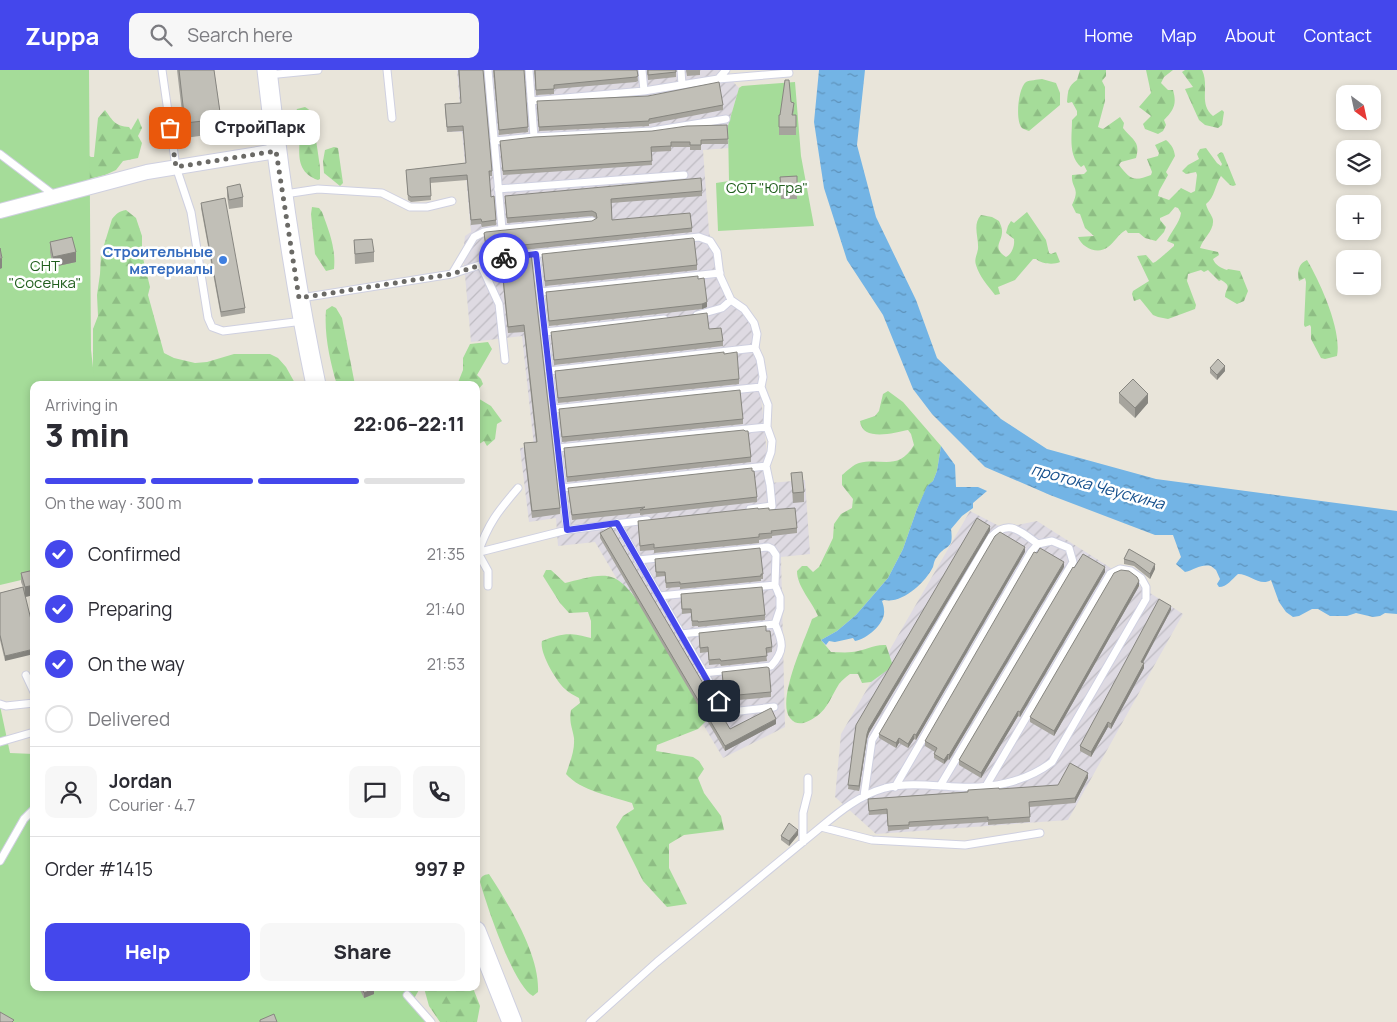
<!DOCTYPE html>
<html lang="en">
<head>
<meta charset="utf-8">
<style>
	:root { --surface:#fff; --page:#f7f7f7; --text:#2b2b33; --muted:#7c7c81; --line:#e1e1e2; --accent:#4447ec }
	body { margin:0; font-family:Manrope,sans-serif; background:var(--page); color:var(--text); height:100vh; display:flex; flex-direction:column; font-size:19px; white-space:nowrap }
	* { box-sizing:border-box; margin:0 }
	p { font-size:16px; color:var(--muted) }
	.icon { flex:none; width:28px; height:28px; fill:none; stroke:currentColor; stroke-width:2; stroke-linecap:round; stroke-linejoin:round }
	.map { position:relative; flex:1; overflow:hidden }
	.panel { position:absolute; left:30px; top:311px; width:450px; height:610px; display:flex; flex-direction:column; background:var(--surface); border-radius:10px; box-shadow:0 2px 8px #0003 }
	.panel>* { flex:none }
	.needle { width:32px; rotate:147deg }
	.tools { position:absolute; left:1336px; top:15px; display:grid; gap:10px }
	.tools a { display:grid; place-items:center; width:45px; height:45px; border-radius:10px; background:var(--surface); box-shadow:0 2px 8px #0003; font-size:25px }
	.pin { position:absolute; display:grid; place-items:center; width:42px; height:42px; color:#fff; margin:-21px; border-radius:10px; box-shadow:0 2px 8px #0006 }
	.courier { position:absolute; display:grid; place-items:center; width:50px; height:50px; margin:-25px; border:4px solid #4447ec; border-radius:50%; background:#fff; color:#222; box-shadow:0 1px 6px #0007 }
	.bubble { position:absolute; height:35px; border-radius:10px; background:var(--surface); box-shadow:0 2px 8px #0003; font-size:16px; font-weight:800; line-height:35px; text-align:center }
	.summary em { font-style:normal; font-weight:800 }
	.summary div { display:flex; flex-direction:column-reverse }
	.summary { display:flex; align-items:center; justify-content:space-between; height:85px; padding:0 15px }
	h1 { font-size:32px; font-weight:800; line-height:38px }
	.bar { display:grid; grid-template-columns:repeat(4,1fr); gap:8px 5px; align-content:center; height:60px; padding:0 15px }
	.bar i { height:6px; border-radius:4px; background:var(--line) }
	.bar .on { background:var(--accent) }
	.bar p { grid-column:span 4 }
	.line { display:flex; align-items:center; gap:12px; padding:0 15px; border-top:1px solid var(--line) }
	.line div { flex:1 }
	.round { display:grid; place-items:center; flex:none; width:52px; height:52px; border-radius:10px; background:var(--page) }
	ol { padding:0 15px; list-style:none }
	li { display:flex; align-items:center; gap:15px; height:55px }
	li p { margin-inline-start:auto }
	li .icon { padding:5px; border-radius:50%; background:var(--accent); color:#fff; stroke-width:4 }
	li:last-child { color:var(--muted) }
	li i { width:28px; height:28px; border:2px solid var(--line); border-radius:50% }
	.cta { display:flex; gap:10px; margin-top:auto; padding:10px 15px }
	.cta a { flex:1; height:58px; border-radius:10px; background:var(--accent); color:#fff; font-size:20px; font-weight:800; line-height:58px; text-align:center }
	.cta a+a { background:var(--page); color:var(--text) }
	header { display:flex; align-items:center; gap:30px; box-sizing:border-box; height:70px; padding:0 25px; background:var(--accent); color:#fff }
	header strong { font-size:24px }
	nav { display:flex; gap:28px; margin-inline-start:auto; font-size:18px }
	.search { width:350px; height:45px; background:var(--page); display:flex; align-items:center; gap:12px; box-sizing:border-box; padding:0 18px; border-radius:10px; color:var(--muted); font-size:19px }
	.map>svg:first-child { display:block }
</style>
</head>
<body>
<header>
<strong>Zuppa</strong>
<div class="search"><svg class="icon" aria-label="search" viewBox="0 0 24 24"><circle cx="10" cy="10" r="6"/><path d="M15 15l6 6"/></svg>Search here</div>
<nav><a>Home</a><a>Map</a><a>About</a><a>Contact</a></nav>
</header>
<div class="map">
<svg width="1397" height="952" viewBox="0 0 1397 952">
	<defs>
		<pattern id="industrial-furrows" width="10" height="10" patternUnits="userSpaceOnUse" patternTransform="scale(1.25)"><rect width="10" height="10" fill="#dedae2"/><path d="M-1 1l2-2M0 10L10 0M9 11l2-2" fill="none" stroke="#bebbc2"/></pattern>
		<pattern id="forest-firs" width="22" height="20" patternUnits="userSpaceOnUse" patternTransform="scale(1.25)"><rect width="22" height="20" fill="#a5dc99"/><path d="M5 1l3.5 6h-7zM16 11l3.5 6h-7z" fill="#8ebd84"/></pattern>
		<pattern id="water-ripples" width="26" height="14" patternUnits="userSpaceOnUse" patternTransform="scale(1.25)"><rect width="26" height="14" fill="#73b4e5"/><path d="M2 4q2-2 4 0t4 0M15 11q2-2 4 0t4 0" fill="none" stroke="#5e92ba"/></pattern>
	</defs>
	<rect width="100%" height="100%" fill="#e9e5da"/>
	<path fill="url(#industrial-furrows)" d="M457 0H722L739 18 728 56 729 78 703 80 709 162 718 207 753 251 770 413 805 410 810 484 781 487 785 657 723 688 595 472 558 476 556 448 529 452 520 378 534 376 522 266 471 272 463 183 465 166 471 162 462 62H447L445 39 460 37Z
		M970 441 1003 458 1037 451 1183 544 1068 750 876 764 835 727 841 664Z"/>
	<path fill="url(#forest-firs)" d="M1080 0H1106V6L1102 11 1105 17V31L1098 57 1103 59 1120 47 1124 53 1123 58C1132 70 1141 71 1136 88L1121 92 1119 95C1130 109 1133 112 1151 105L1152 102 1147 89 1158 86 1159 83 1155 75 1166 70C1172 75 1174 79 1175 86L1166 102 1168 105 1159 121 1158 126 1169 130 1181 118 1191 123 1195 121 1197 105 1196 102 1186 104 1182 101 1188 95 1199 89 1197 84 1200 79 1206 78 1217 93 1221 96 1222 94 1217 85 1221 82 1223 83 1236 115 1233 116 1230 115 1221 106C1215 115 1215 127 1206 134 1207 140 1212 145 1213 150 1214 161 1203 168 1200 178L1218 182 1219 185 1213 189C1215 195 1221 198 1227 200L1228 199 1240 201 1248 221 1244 231 1237 234 1225 227C1225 218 1233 217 1221 210L1219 211 1208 200 1204 202 1201 200 1188 204 1187 211 1196 235 1195 239 1168 249 1158 247 1153 245 1140 229 1134 231 1132 224 1133 221 1149 211 1137 186 1146 185 1153 193C1157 192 1169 180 1174 176V174L1167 171C1171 162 1180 152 1181 143L1178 138 1175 137 1169 144 1160 148V150L1166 157 1164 162 1156 171 1145 168 1139 163H1128L1126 160C1118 164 1115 172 1108 177 1098 185 1082 178 1078 167L1094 166 1085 158 1080 144 1076 143 1072 135C1081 117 1071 119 1072 105L1084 104 1087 101 1084 95 1081 97C1068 86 1072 66 1072 50L1077 45V41L1072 32 1068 33 1067 32C1068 21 1068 16 1077 10Z
		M1146 0H1173L1164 7 1161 13 1168 20H1173C1177 34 1174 40 1164 50L1166 55 1163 61 1158 64 1145 59 1143 54 1151 46 1139 37 1151 23Z
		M1185 0H1202C1210 17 1198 33 1213 46L1222 40 1224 42 1222 55 1218 58 1205 55 1199 50 1185 19 1193 17 1182 2Z
		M1042 9 1056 13 1060 23V35L1029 61C1028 61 1022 58 1022 58 1015 51 1018 18 1026 12 1030 10 1037 10 1042 9Z
		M305 37C319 45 314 55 309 68L316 70 320 97V109L318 110C291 100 302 77 299 56 298 52 296 48 295 44L297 39Z
		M105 40C113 51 115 56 129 57L131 60 138 48 142 58 138 66 142 73 138 88 123 91 116 100 105 105 81 111 88 85 91 87H94L98 48Z
		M334 77 338 78 343 113 340 116 324 103 323 91 325 80Z
		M312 137 319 138 322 142C329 161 336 178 334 199L326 201 315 184 311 144Z
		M126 140 136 148 142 166V184L150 217 148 225 164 283 174 288 195 293 207 292 234 284H270L278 288 286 297 296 315H93V259L98 246 97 225 100 204 101 185 112 149C116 144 119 141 126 140Z
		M1027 142 1046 170 1049 183 1051 184 1056 182 1060 192C1054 195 1041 194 1036 189H1033L1015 210 998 217 1000 224 995 225C988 216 979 206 976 195 974 189 977 185 978 179 979 167 972 155 981 145L992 147 999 151C1000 153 1002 158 1002 160 1003 172 991 177 1006 187 1012 184 1015 175 1014 169L1006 163 1008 156 1011 151 1014 153Z
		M1307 190C1320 212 1342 260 1337 286L1325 289 1321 288 1311 269V257L1310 255 1305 257 1304 255 1306 212 1305 208 1299 211C1297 202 1298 194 1307 190Z
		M332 236 336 238 342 248 355 315H337C330 291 324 265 326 240Z
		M488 272 492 279 477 305 481 309 483 314 476 322V315H457L463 300V288L470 274Z
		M888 321 903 332 941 376 937 401 933 411 927 417 917 439 903 479 888 508 856 545 837 561 821 570 831 582C838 582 845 583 852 582 864 581 874 574 886 575L893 596 871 612 862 613 858 604H850C846 607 842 610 839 614 832 625 828 638 817 646 808 652 798 658 790 648 776 630 805 570 812 549L818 546C812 531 797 517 797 501L802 496H807L813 502 819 497 833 468 834 454 841 444 852 438 853 429 842 415V405C847 401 854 394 859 393 881 387 898 402 914 375L911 364 908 360C894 363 862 372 860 351L875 346 879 341 883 324Z
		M476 327 491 336 502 351 497 354 495 369 487 376 484 371 476 376Z
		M546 500H551L565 513C580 510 600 502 614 508 640 518 694 623 706 651L698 659 657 675 656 681 693 687 699 691 704 699 698 708 704 723 721 746 724 760 684 765 669 774V798L687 834 667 837 643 811 616 757 623 746 634 739 632 733C611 726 581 721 566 704 570 692 575 680 574 668 572 656 569 653 571 640L580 633 579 628C574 625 569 623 565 619 556 611 539 582 542 571 562 563 570 562 591 568V551L588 542 569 543 560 533 543 506Z
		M489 804C509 835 540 885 538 922L533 926C513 915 487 836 480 812 481 806 483 805 489 804Z
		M424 918H473L480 936 477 952H440L429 936Z"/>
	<path fill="#a5dc99" d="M0 0H89L91 280 95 315H34V507L0 515Z
		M795 12 801 86 814 156 718 161 716 113 729 111 728 56 739 18 742 16Z
		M0 636 10 683 34 684V918H420L411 934 426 952H0Z"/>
	<path fill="url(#water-ripples)" d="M819 0H865L857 75 876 147 916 230 937 288 1001 349 1047 379 1156 409 1397 441V544L1385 543 1380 546 1373 547 1356 543 1347 546H1330L1318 539H1312L1299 546 1293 547 1286 542 1279 532 1271 510C1260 517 1250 504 1238 504 1232 509 1227 517 1219 517L1217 514 1220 509 1216 500 1211 496C1200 494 1195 500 1185 502L1176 494 1181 487 1173 465H1155L1050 425 985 397 932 344 913 319 883 245 847 190 824 118 814 52Z
		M941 376 955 395 956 417H978L987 421 973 433V438L962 446 951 459C954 481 946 473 937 487 934 490 934 494 933 497 925 513 902 534 884 530L882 531C883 534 884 537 884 540 886 553 867 569 855 571L853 568 835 572 829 571 826 575 821 570 837 561 856 545 888 508 903 479 917 439 927 416 933 411 937 401Z"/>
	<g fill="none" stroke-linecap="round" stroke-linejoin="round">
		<g stroke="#cfd0e0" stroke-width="9">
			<path id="lane" d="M162 0 176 97 191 142 208 248 212 257 223 261 303 251
				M387 0 392 48
				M529 0 534 67
				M642 0 644 21
				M681 0 682 15
				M268 5 318 0
				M718 9 726 0
				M531 31 644 21 718 9 789 3
				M494 71 534 67 652 61 726 49
				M0 84 54 125
				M498 119 684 105
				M285 124 318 119 382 123 410 137H427L452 131
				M502 159 592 151
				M536 184 567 460
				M522 185 699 167 710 171 717 182 720 206 731 230 744 239 754 253 757 264 755 278 760 289 763 307 761 317 768 335 767 357 772 371 771 382 766 396 770 415 772 436 750 439
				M481 195 499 234 505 290
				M452 204 495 190 509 187
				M541 222 720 203
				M301 228 452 204 474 167 484 162 502 159 488 0
				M697 245 722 238 731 230
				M545 262 664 249
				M549 301 755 278
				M554 339 761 317
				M558 378 767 357
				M562 418 766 396
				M617 453 725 639 731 642 774 637
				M476 483 567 460 647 450
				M638 490 768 477 772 479 776 485 775 515 780 527V539L775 554C783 572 785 581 771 596L703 603
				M488 516V501L478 483C488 454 498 441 518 418
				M659 526 775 515
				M681 564 775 554
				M26 605 34 622
				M0 634 6 636 34 633
				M0 672 34 662
				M895 717 1031 482 1038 474 1052 471 1069 478 1073 492 940 716
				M864 726 872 670 991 467C1009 448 1021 462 1038 474
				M821 757 872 770 965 775 1040 763
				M803 772V743L808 723V708
				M0 791 24 749 34 739
				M407 925 431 952
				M590 952 657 892 821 757C840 741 860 725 885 718 909 712 934 716 958 717 991 719 1026 712 1052 692L1146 529V517L1141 508 1131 501 1120 499 1110 504 986 716"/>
		</g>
		<g stroke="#cfd0e0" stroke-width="16">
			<path id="street" d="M0 141 147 102 276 81"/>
		</g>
		<g stroke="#cfd0e0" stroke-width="21">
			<path id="secondary" d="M267 0C279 106 294 211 316 315
				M476 861 512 952"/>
		</g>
		<use href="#lane" stroke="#fff" stroke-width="7"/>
		<use href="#street" stroke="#fff" stroke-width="14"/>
		<use href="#secondary" stroke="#fff" stroke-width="19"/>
	</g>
	<path fill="#a6a49d" d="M177 0H214L221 49V63L185 68Z
		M458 0H483L492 101V106H489L491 127 496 150V155L482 157 481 154 471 155 467 110 430 113 431 130 411 132 408 130 406 100 466 93 463 61 447 62 445 39V34L461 33Z
		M493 0H524L528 62 499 65Z
		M534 0H637L638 11 636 12 554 19V24L536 25Z
		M647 0H676V7L648 10Z
		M686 0H700V5L687 6Z
		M791 32 794 40 793 45H796V65H779V45H780Z
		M723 35V40L649 54V56L539 61 537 36Z
		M727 55 728 74H701V80H690V77H671V81L651 82 652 95 503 105 500 71 652 61Z
		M797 106V129H781L780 107Z
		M227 117 243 127V137L229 139 227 126Z
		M702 121V126L611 133 612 150 692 158V162L513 181 500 184 499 179 486 182 484 163 592 151 596 149V148L592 146 507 153 505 126Z
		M201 133 245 238V243L221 247 201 138Z
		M354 170 374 182V192L355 194Z
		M50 172 76 192 53 197 50 182Z
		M531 183 560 438V444L532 448 524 380V373L536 372 524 262 508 263 501 194V188Z
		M542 184 697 195V200L545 216Z
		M698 209 707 237 702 239 549 256 546 222Z
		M709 259 723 271V276L554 295 551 262Z
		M724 284 739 309V314L558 333 555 301Z
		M1210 298 1225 301 1217 310 1210 303Z
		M1119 323 1148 333 1135 348 1119 333Z
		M559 339 743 349V354L562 372Z
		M564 378 751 387V392L567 412Z
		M791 403 804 422V432L793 433Z
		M568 418 757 427V432L640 445V443L572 450Z
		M758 439 769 440 797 458V463L772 466V468L759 470V473L654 483V480L640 481 638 451Z
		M990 461 869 663 867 669 859 721 848 719 856 655Z
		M600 463 730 659 776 654 725 681 600 468Z
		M1129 479 1155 499 1150 509 1134 496 1124 494V489Z
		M1025 482 916 670 914 669 908 678 899 673 896 678 879 668V664Z
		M655 489 763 504V509H761V511L680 519V517L666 518 665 506 656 507Z
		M1064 497 949 690 948 689 944 694 934 688V684L935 682 925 676V671Z
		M1074 498 1105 502 1020 647 1018 646 981 708 959 695V690Z
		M34 500V525L25 527 5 591 0 570V523L23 517 21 512V503Z
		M1139 516 1054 666 1030 652V647Z
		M681 524 765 545V550L698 557V556H692L691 543 682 544Z
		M1171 540 1143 593 1144 598 1111 659 1108 657 1091 687 1080 681V676Z
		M766 561 772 577V582L766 583 767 591 721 596 720 594 709 595 708 582 700 583 699 563Z
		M722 602 771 622V627L727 631 724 626Z
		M1088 708 1075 733 1029 737 1030 752 988 755V752L909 757V759L888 761 887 744 869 745 868 729 1058 715Z
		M798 765 789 776 781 770V766Z
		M359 918H373L374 924 364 928Z"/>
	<path fill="#878680" d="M513 176V181L500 184V179Z
		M76 182V192L53 197V187Z
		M2 188V198L0 199V189Z
		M707 232V237L702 239V234Z
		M1225 296V301L1217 310V305Z
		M1148 324V333L1135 348V338Z
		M990 456V461L869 663 867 669 859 721V716L867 664 869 658Z
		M1025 477V482L916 670V665Z
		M1064 492V497L949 690V685Z
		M1155 494V499L1150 509V504Z
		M1105 497V502L1020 647V642Z
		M1139 511V516L1054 666V661Z
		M34 515V525L25 527V517Z
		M1171 536V540L1141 596V592Z
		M34 579V584L5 591V586Z
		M1144 593V598L1111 659V654Z
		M1018 641V646L981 708V703Z
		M776 649V654L725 681V676Z
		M1108 652V657L1091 687V682Z
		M914 664V669L908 678V674Z
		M899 668V673L896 678V673Z
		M948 684V689L944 694V690Z
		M1088 703V708L1075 733V728Z
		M798 760V765L789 776V771Z
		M374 919V924L364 928V923Z"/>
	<path fill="#c1bfb7" stroke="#878680" d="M179 0H214L221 49 185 53Z
		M459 0H483L492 101H489L491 127 494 126 496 150 482 152 481 149 471 150 467 105 430 108 431 126 411 127 408 125 406 100 466 93 463 56 447 57 445 34 461 33Z
		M494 0H524L528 57 499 60Z
		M535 0H637L638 6 636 7 554 15V19L536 20Z
		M648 0H676V2L648 5Z
		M785 10H789L791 32 794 33 792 45H796V57H779V45H780Z
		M719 12 723 35 649 49V51L539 57 537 31 648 26Z
		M727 55 728 69 701 70V75H690V72H671V76L651 77 652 91 503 101 500 71 534 67 652 61 687 56Z
		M797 106V119H781L780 107Z
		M701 108 702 121 611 129 612 150 690 143 692 158 513 176 500 179 499 175 486 177 484 163 486 162 592 151 597 148 596 143 592 141 507 148 505 126Z
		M240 114 243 127 229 130 227 117Z
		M225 128 245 238 221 242 201 133Z
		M72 167 76 182 53 187 50 172Z
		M693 168 694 169 697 195 545 211 542 184Z
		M372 169 374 182 355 184 354 170Z
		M0 178 2 188 0 189Z
		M531 183 560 438 532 441 524 373 537 372 524 255 508 257 501 188Z
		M698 206V209L704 208 707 232 702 234 549 251 546 222Z
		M707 243 709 259 721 258 723 271 554 290 551 262Z
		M724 282V284L737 282 739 309 558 328 555 301Z
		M1218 289 1225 296 1217 305 1210 298Z
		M1133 309 1148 324 1135 338 1119 323Z
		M740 320 743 349 562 367 559 339Z
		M744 360 745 361H748L751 387 567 407 564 378Z
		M752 398V401H754L757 427 640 440 645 437 572 445 568 418Z
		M802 402 804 422 793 423 791 403Z
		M758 438V439L769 438V440L795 438 797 458 771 461 772 463 759 464V467L654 478V474L640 476 638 451Z
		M977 448 990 456 869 658 867 664 859 716 848 715 856 655Z
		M611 457 730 659 771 638 776 649 725 676 600 463Z
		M1000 462 1025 477 916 665 914 664 908 674 899 668 896 673 879 664 995 466Z
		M760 478 763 504H761V506L680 514V512L666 513 665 502H656L655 489Z
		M1040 478 1064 492 949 685 948 684 944 690 934 684 937 678 925 671 1034 482 1037 483Z
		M1129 479 1155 494 1150 504 1134 492 1124 489Z
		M1083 484 1105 497 1020 642 1018 641 981 703 959 690 1073 497 1074 498Z
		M34 500V515L25 517 21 503Z
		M1121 500 1129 501 1137 507 1139 511 1054 661 1030 647 1114 503Z
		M23 517 34 562V579L5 586 0 565V523Z
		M762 517 765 545 698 552V551H692L691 539H682L681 524Z
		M1159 529 1171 536 1141 592 1144 593 1111 654 1108 652 1091 682 1080 676Z
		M766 556V561H770L772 577 766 578 767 586 721 591 720 589 709 590 708 577 700 578 699 563Z
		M767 597 769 598 771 622 727 626 724 621 722 602Z
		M1070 693 1088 703 1075 728 1029 732 1030 747 988 750V747L909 752V755L888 756 887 739 869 741 868 729 968 722V720L999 718V719L1058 715Z
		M789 753 798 760 789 771 781 766Z
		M362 918H373L374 919 364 923Z
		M0 942 14 950 12 952H0Z
		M274 944 277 952H260V950Z"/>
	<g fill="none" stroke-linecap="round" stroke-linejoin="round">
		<path stroke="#6b6a66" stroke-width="5" stroke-dasharray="0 9" d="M170 58 176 97 276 81 299 228 452 204 504 188"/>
		<path stroke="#4447ec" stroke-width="6" d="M504 188 536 184 567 460 617 453 719 631"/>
	</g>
	<circle fill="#3f7fe0" stroke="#fff" stroke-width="2" cx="223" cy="190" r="5"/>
	<g text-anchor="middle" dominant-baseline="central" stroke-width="5" stroke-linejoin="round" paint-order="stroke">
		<g font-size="15" fill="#215e1e" stroke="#fff">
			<text x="767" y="117">СОТ "Югра"</text>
			<text x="45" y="195">СНТ<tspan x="45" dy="17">"Сосенка"</tspan></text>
		</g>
		<g font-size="15" font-weight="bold" fill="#366cbe" stroke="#fff" text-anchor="end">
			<text x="213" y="181">Строительные<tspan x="213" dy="17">материалы</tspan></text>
		</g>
		<g font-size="16" font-style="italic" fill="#16508d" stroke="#fff">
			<text transform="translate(1098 416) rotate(15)">протока Чеускина</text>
		</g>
	</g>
</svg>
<div class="tools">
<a><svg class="needle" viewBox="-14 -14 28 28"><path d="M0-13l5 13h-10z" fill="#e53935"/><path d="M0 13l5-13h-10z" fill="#7c7c81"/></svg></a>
<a><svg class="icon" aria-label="layers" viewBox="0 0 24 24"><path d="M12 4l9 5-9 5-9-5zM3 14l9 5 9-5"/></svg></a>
<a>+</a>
<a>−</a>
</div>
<div class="pin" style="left:170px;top:58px;background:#ea580c"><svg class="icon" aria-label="bag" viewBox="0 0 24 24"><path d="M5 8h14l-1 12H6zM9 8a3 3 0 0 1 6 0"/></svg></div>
<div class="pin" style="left:719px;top:631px;background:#1f2937"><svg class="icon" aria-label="home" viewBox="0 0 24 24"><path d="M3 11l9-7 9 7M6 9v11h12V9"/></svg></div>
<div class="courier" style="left:504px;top:188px"><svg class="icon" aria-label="bike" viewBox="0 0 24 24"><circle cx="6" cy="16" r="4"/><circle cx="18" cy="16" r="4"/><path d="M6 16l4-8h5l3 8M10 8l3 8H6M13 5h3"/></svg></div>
<div class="bubble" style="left:200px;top:40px;width:120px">СтройПарк</div>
<section class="panel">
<div class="summary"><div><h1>3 min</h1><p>Arriving in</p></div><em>22:06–22:11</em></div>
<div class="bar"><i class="on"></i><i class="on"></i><i class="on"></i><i></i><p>On the way · 300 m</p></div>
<ol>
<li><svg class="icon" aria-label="check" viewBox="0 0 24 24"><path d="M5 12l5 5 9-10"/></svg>Confirmed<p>21:35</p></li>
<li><svg class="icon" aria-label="check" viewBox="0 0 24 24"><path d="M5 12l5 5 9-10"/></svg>Preparing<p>21:40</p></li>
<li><svg class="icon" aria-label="check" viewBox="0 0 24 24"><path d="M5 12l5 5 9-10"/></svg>On the way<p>21:53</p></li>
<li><i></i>Delivered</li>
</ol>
<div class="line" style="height:90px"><a class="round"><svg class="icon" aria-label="person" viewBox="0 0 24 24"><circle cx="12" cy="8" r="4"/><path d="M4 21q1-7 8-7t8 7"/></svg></a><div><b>Jordan</b><p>Courier · 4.7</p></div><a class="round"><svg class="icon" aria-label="chat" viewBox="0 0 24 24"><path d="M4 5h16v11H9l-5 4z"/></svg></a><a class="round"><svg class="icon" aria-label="phone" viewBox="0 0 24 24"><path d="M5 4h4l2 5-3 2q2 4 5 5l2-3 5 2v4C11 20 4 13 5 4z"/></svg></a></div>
<div class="line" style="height:65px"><div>Order #1415</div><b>997 ₽</b></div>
<div class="cta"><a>Help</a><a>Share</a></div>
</section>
</div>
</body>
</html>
